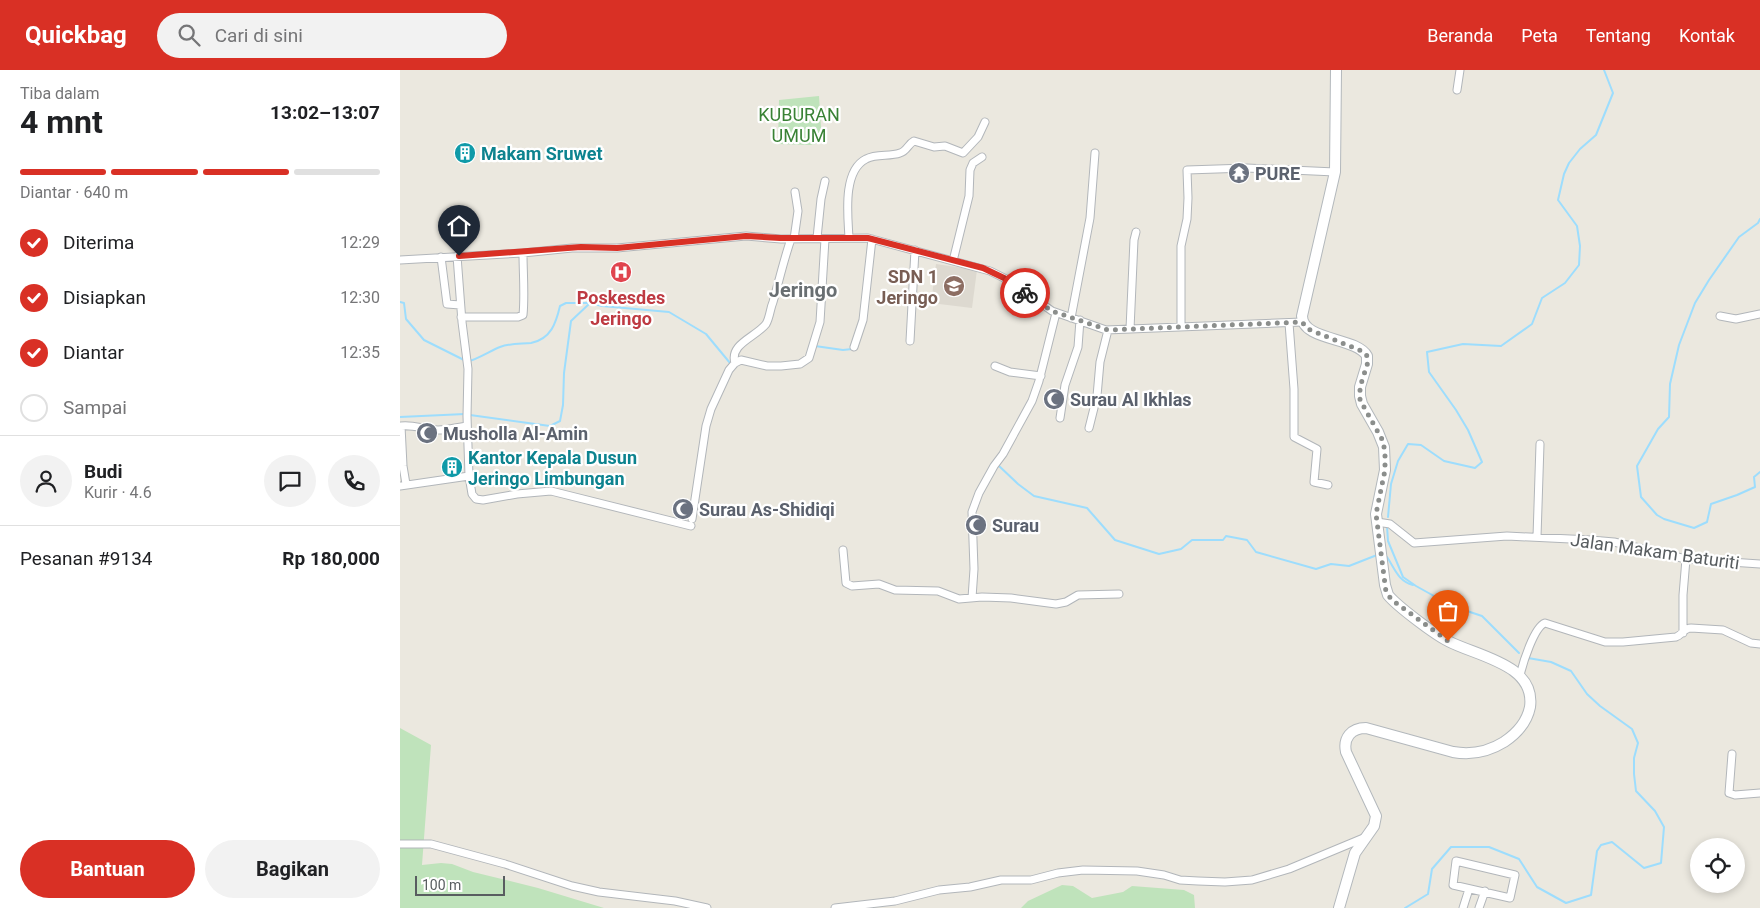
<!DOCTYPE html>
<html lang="id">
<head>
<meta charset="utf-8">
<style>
	:root { --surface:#fff; --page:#f2f2f2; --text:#202124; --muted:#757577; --line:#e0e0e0; --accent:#d93025 }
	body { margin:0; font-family:Roboto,sans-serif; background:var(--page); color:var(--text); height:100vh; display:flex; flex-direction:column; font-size:19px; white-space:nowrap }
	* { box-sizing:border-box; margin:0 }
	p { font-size:16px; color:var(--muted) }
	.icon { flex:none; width:28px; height:28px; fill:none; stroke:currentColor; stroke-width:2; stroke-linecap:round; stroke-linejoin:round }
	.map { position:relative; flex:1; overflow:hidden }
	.side { display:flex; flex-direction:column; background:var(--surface); width:400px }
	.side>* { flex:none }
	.buttons { position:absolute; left:1290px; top:768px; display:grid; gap:10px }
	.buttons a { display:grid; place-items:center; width:55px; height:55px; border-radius:50%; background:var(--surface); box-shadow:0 2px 8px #0003; font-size:25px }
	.scale { position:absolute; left:15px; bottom:12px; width:90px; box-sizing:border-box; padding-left:5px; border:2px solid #585d60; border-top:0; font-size:14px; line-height:18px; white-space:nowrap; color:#585d60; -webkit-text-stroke:4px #fff; paint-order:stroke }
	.pin { position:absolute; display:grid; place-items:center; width:42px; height:42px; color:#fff; margin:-51px -21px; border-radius:50% 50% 50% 0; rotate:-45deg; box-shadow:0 0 5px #0007 }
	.pin .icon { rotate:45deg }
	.courier { position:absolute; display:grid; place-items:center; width:50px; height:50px; margin:-25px; border:4px solid #d93025; border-radius:50%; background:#fff; color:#222; box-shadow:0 1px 6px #0007 }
	.headline em { font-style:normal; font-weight:700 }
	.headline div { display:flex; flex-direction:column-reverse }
	.headline { display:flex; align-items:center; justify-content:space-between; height:85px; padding:0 20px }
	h1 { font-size:32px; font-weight:700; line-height:38px }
	.bar { display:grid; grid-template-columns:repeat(4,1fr); gap:8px 5px; align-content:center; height:60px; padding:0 20px }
	.bar i { height:6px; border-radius:4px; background:var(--line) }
	.bar .on { background:var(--accent) }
	.bar p { grid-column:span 4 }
	.line { display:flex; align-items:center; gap:12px; padding:0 20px; border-top:1px solid var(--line) }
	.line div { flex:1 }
	.round { display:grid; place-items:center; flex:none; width:52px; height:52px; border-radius:26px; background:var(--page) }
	ol { padding:0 20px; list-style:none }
	li { display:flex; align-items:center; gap:15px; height:55px }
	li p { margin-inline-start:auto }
	li .icon { padding:5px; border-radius:50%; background:var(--accent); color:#fff; stroke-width:4 }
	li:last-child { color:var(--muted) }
	li i { width:28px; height:28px; border:2px solid var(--line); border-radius:50% }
	.cta { display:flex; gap:10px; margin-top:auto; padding:10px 20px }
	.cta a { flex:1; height:58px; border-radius:30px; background:var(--accent); color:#fff; font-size:20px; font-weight:700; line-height:58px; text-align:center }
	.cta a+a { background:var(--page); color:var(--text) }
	header { display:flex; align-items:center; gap:30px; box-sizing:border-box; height:70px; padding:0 25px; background:var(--accent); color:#fff }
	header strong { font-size:24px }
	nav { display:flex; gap:28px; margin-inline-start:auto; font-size:18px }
	.search { width:350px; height:45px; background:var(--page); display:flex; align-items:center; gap:12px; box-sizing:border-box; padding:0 18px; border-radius:28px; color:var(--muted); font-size:19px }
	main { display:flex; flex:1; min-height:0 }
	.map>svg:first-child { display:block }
</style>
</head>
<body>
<header>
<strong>Quickbag</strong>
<div class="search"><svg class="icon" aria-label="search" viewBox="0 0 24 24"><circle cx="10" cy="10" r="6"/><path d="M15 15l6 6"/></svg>Cari di sini</div>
<nav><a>Beranda</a><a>Peta</a><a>Tentang</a><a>Kontak</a></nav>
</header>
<main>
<section class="side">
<div class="headline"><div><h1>4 mnt</h1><p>Tiba dalam</p></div><em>13:02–13:07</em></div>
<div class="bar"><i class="on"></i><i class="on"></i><i class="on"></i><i></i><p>Diantar · 640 m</p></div>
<ol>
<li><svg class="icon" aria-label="check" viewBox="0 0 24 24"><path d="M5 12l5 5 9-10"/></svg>Diterima<p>12:29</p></li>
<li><svg class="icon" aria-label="check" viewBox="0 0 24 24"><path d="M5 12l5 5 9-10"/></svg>Disiapkan<p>12:30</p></li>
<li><svg class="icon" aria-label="check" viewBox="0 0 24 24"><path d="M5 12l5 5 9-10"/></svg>Diantar<p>12:35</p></li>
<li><i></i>Sampai</li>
</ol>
<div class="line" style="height:90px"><a class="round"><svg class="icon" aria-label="person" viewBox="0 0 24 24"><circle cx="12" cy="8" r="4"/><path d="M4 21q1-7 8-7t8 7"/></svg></a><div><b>Budi</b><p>Kurir · 4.6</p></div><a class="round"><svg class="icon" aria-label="chat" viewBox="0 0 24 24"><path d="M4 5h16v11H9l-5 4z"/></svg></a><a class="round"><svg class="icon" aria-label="phone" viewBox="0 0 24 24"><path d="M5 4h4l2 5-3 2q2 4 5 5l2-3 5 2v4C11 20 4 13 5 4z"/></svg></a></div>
<div class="line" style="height:65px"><div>Pesanan #9134</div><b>Rp 180,000</b></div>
<div class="cta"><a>Bantuan</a><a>Bagikan</a></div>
</section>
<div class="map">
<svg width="1360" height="838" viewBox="0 0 1360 838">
	<rect width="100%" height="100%" fill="#ebe8df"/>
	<path fill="#ddd9d0" d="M536 194 577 200 572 238 531 233Z"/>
	<path fill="#bfe3bb" d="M419 26 422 73 410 75 378 74 379 30Z
		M0 658 31 675 22 795 41 793 52 794 73 802 138 818 204 838H0Z
		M662 815 673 816 692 828 723 822 732 816 784 820 794 825 795 838H621L628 831Z"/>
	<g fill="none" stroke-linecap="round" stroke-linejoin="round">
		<path stroke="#9dddfd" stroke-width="2" d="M1360 149 1358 153 1339 167 1309 210 1295 233 1279 275 1270 314 1269 347 1258 359 1237 396 1241 427 1257 445 1264 449 1294 458 1307 452 1311 434 1337 425 1355 417 1354 407 1360 402
			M0 232 4 233 6 249 24 270 64 290
			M415 276 443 280 452 279
			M69 291C76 290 92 280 100 277 110 273 121 274 131 273 151 269 156 253 160 236L166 233H190L202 236 269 242 306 264 330 293
			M70 345 150 356 160 351 163 335 164 303 171 251 189 234
			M0 347 65 344
			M598 395 618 414 634 426 687 438 715 470 759 484 781 479 792 470H823L826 466 847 470 856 482 916 499 931 494 949 496 977 485
			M988 447 991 414 998 391 1008 374 1021 375 1044 391 1075 398 1082 392 1068 360 1056 340 1029 302 1027 282 1063 274 1101 276 1132 254 1142 228 1165 213 1179 195 1180 176 1177 156 1158 130 1164 104 1169 93 1180 79 1196 65 1213 23 1204 0
			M987 456 988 471 1003 507 1016 516 1052 536 1082 546 1119 583
			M987 487C995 499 998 511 1013 515
			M1005 838 1028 824 1032 799 1051 777H1089L1119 789 1137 817 1166 833 1191 825 1197 781 1201 775 1212 772 1244 798 1261 793 1264 757 1255 741 1236 721 1234 704V688L1238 673 1232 659 1200 636 1187 624 1171 601 1151 592 1128 588"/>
		<g stroke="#b2b6ba" stroke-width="9">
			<path id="street" d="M1057 20 1060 0
				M417 168 421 129 425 111
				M449 168C448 147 442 101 466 89 477 83 489 87 500 83 507 81 508 74 514 71L534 77 545 76 563 83 578 67 585 52
				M394 169 398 141 395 122
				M41 187 47 234 60 235
				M0 190 123 183 172 178H217L346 166 381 169 468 168 590 201 610 211 652 241 706 260 902 252
				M553 191 569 126 570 100 573 93 582 87
				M1320 246 1336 249 1360 244
				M61 247H118L123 245C125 224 123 204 123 183
				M671 248 690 148 695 83
				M889 253 894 319V367L917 379 914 412 928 415
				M781 256V176L787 149 788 128 787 100 847 98 935 102
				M730 259 734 170 736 162
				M510 271 515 180
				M454 277 463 250 472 169
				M335 293C329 274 356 267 366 254 370 247 370 239 373 232 379 211 384 189 391 169
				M595 296 610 302 641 306
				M660 348 665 315 678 277 680 250
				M689 358 697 326 700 292 708 260
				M69 406 72 424 76 429 83 430 117 424 151 421 291 456
				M6 414 3 396 1 356C13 354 25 360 38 360 48 360 58 357 67 356
				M0 416 69 406 67 346 68 299 62 252 57 186
				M292 449 306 356 311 339 329 300 335 293 341 290 367 296H381L400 294 409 288 420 252 425 169
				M977 452 990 454 1014 473 1107 466 1191 470 1214 472 1286 489 1360 494
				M1137 467 1140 374
				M443 480 446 513 452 516 479 514 495 520 538 521 559 529 582 527 611 528 656 534 666 532 678 525 719 524
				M572 528 574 499 572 442 579 423 594 396 603 384 632 331 639 311 656 243
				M1283 563V525L1286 489
				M1120 605C1123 593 1134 557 1145 553L1205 572H1223L1276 567C1282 565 1284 558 1291 558L1323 560 1351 573 1360 574
				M1332 684 1329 723 1335 725 1360 723
				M0 774H31L105 794 172 816 199 822 275 831 307 838
				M1056 791 1115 805 1110 828 1053 815Z
				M435 838 495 831 539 820 570 817 601 810H631L658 803 683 800 737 801 764 805 780 810 798 811 825 812 852 810 889 799 966 767
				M1063 838 1069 819
				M1079 838 1085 821"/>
		</g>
		<g stroke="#b3b8bc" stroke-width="12">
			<path id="secondary" d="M936 0 935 102 902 246C902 271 957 267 967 286V294L960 317V326L962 334 978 362 984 377 985 400 976 444 985 515 988 525C997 536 1034 564 1048 571 1076 586 1136 594 1130 637 1127 652 1116 664 1104 672 1088 682 1070 685 1053 682L966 658C951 658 943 668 946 682L976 746 974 756 955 783 939 838"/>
		</g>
		<use href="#street" stroke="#fff" stroke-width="7"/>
		<use href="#secondary" stroke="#fff" stroke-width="10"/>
	</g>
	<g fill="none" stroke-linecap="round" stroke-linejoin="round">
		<path stroke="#8b8e8c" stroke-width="5" stroke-dasharray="0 9" d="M625 223 652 241 708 260 902 252 908 259 964 282 967 286 968 292 960 317V330L983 371 985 383V400L976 444 986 522 992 530 1048 571"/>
		<path stroke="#d93025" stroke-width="6" d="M59 186 181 177 217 178 346 166 380 168H468L583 198 604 208 625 223"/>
	</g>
	<defs>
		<g id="building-disc" transform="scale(1.125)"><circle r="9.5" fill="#0f9aa8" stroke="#fff"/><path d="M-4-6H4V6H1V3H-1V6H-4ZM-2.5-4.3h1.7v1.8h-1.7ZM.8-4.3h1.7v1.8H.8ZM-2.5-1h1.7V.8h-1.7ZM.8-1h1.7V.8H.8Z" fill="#fff"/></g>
		<g id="temple-disc" transform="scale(1.125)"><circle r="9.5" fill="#6b7280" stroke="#fff"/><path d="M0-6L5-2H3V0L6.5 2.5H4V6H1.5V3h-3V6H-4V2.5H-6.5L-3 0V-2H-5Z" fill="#fff"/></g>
		<g id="hospital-disc" transform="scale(1.125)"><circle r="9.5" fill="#e0444e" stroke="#fff"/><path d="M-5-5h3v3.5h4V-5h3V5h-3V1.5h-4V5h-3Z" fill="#fff"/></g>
		<g id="school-disc" transform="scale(1.125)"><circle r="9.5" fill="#8d6e63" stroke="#fff"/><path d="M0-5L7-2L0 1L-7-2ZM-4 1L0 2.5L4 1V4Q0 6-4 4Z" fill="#fff"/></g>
		<g id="mosque-disc" transform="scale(1.125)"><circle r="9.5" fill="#6b7280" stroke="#fff"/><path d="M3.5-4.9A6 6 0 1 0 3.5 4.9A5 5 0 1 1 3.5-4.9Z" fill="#fff"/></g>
	</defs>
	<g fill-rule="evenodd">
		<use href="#building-disc" x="65" y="83"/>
		<use href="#temple-disc" x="839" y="103"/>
		<use href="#hospital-disc" x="221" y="202"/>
		<use href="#school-disc" x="554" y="216"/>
		<use href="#mosque-disc" x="654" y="329"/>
		<use href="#mosque-disc" x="27" y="363"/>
		<use href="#building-disc" x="52" y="397"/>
		<use href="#mosque-disc" x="283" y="439"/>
		<use href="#mosque-disc" x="576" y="455"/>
	</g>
	<g text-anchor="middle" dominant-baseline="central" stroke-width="4.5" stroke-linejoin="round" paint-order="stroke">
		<g font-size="18" fill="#398235" stroke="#fff">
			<text x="399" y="44">KUBURAN<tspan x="399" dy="21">UMUM</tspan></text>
		</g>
		<g font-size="18" font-weight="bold" fill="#0d838f" stroke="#fff" text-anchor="start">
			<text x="81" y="83">Makam Sruwet</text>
			<text x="68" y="387">Kantor Kepala Dusun<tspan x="68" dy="21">Jeringo Limbungan</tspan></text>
		</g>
		<g font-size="18" font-weight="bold" fill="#5b616d" stroke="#fff" text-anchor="start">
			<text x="855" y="103">PURE</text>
			<text x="670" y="329">Surau Al Ikhlas</text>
			<text x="43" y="363">Musholla Al-Amin</text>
			<text x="299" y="439">Surau As-Shidiqi</text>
			<text x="592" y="455">Surau</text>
		</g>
		<g font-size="18" font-weight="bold" fill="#785e54" stroke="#fff" text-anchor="end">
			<text x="538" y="206">SDN 1<tspan x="538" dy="21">Jeringo</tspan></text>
		</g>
		<g font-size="18" font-weight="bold" fill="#be3a42" stroke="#fff">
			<text x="221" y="227">Poskesdes<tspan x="221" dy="21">Jeringo</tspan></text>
		</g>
		<g font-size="18" fill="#585d60" stroke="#fff">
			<text transform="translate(1255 481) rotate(8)">Jalan Makam Baturiti</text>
		</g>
		<g font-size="20" font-weight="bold" fill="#696f72" stroke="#fff">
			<text x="403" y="220">Jeringo</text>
		</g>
	</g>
</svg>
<div class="buttons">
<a><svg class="icon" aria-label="locate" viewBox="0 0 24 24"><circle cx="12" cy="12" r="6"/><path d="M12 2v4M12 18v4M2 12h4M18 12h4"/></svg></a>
</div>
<div class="scale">100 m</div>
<div class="pin" style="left:1048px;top:571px;background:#ea580c"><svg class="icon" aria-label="bag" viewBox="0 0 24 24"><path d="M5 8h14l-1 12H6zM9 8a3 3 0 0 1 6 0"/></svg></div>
<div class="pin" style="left:59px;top:186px;background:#1f2937"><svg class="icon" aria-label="home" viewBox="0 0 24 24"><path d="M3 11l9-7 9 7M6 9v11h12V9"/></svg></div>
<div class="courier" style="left:625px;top:223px"><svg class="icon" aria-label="bike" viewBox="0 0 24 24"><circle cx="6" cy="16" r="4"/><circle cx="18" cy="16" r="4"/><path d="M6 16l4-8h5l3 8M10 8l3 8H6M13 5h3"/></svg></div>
</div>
</main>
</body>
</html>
